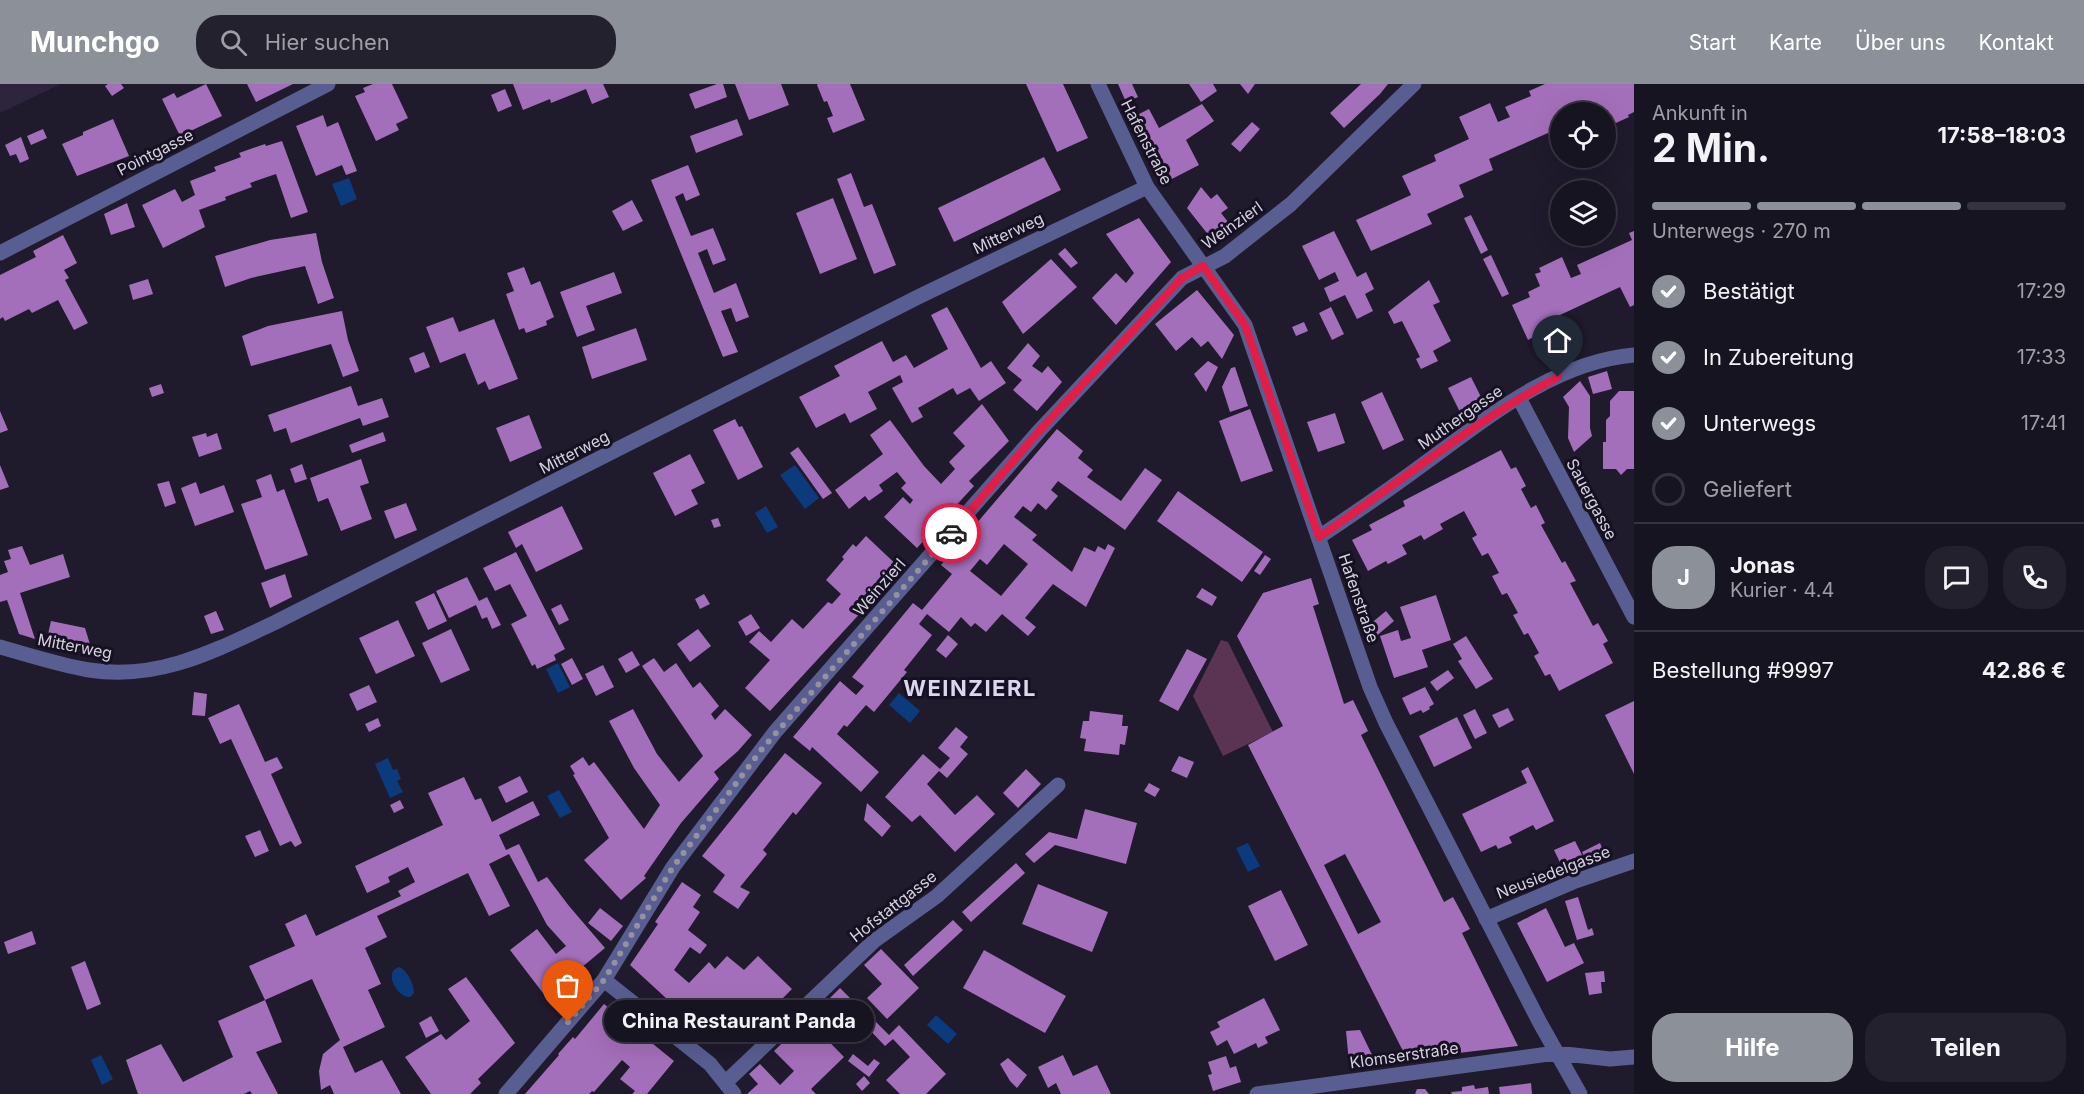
<!DOCTYPE html>
<html lang="de">
<head>
<meta charset="utf-8">
<style>
	:root { --surface:#171421; --page:#24212e; --text:#f1f3f6; --muted:#9e9ea5; --line:#36333f; --accent:#8c9099 }
	body { margin:0; font-family:Inter,sans-serif; background:var(--page); color:var(--text); height:100vh; display:flex; flex-direction:column; font-size:22px; white-space:nowrap }
	* { box-sizing:border-box; margin:0 }
	p { font-size:20px; color:var(--muted) }
	.icon { flex:none; width:33px; height:33px; fill:none; stroke:currentColor; stroke-width:2; stroke-linecap:round; stroke-linejoin:round }
	.map { position:relative; flex:1; overflow:hidden }
	.drawer { display:flex; flex-direction:column; background:var(--surface); width:450px }
	.drawer>* { flex:none }
	.fabs { position:absolute; left:1550px; top:18px; display:grid; gap:12px }
	.fabs a { display:grid; place-items:center; width:66px; height:66px; border-radius:50%; background:var(--surface); box-shadow:0 6px 24px #0002,0 0 0 2px var(--line); font-size:30px }
	.pin { position:absolute; display:grid; place-items:center; width:51px; height:51px; color:#fff; margin:-62px -26px; border-radius:50% 50% 50% 0; rotate:-45deg; box-shadow:0 0 6px #0007 }
	.pin .icon { rotate:45deg }
	.courier { position:absolute; display:grid; place-items:center; width:60px; height:60px; margin:-30px; border:4px solid #e11d48; border-radius:50%; background:#fff; color:#222; box-shadow:0 2px 8px #0007 }
	.bubble { position:absolute; height:42px; border-radius:21px; background:var(--surface); box-shadow:0 6px 24px #0002,0 0 0 2px var(--line); font-size:20px; font-weight:700; line-height:42px; text-align:center }
	.summary em { font-style:normal; font-weight:700 }
	.summary div { display:flex; flex-direction:column-reverse }
	.summary { display:flex; align-items:center; justify-content:space-between; height:102px; padding:0 18px }
	h1 { font-size:39px; font-weight:700; line-height:45px }
	.bar { display:grid; grid-template-columns:repeat(4,1fr); gap:9px 6px; align-content:center; height:72px; padding:0 18px }
	.bar i { height:8px; border-radius:4px; background:var(--line) }
	.bar .active { background:var(--accent) }
	.bar p { grid-column:span 4 }
	.line { display:flex; align-items:center; gap:15px; padding:0 18px; border-top:2px solid var(--line) }
	.line div { flex:1 }
	.round { display:grid; place-items:center; flex:none; width:63px; height:63px; border-radius:24px; background:var(--page) }
	ol { padding:0 18px; list-style:none }
	li { display:flex; align-items:center; gap:18px; height:66px }
	li p { margin-inline-start:auto }
	li .icon { padding:6px; border-radius:50%; background:var(--accent); color:#fff; stroke-width:4 }
	li:last-child { color:var(--muted) }
	li i { width:33px; height:33px; border:3px solid var(--line); border-radius:50% }
	.primary-button { display:flex; gap:12px; margin-top:auto; padding:12px 18px }
	.primary-button a { flex:1; height:69px; border-radius:24px; background:var(--accent); color:#fff; font-size:24px; font-weight:700; line-height:69px; text-align:center }
	.primary-button a+a { background:var(--page); color:var(--text) }
	header { display:flex; align-items:center; gap:36px; box-sizing:border-box; height:84px; padding:0 30px; background:var(--accent); color:#fff }
	header strong { font-size:28px }
	nav { display:flex; gap:33px; margin-inline-start:auto; font-size:21px }
	.search { width:420px; height:54px; background:var(--page); display:flex; align-items:center; gap:15px; box-sizing:border-box; padding:0 21px; border-radius:24px; color:var(--muted); font-size:22px }
	main { display:flex; flex:1; min-height:0 }
	.map>svg:first-child { display:block }
</style>
</head>
<body>
<header>
<strong>Munchgo</strong>
<div class="search"><svg class="icon" aria-label="search" viewBox="0 0 24 24"><circle cx="10" cy="10" r="6"/><path d="M15 15l6 6"/></svg>Hier suchen</div>
<nav><a>Start</a><a>Karte</a><a>Über uns</a><a>Kontakt</a></nav>
</header>
<main>
<div class="map">
<svg width="1634" height="1010" viewBox="0 0 1634 1010">
	<rect width="100%" height="100%" fill="#1f1a2c"/>
	<path fill="#2c253c" d="M0 0H61L0 29Z"/>
	<path fill="#5b3353" d="M1221 556 1228 558 1273 648 1223 672 1193 612Z"/>
	<path fill="#0c3b7d" d="M349 94 357 115 341 122 332 100Z
		M795 381 819 414 805 425 780 391Z
		M766 422 778 443 767 449 755 429Z
		M558 579 570 603 558 609 546 585Z
		M899 609 920 627 910 639 889 621Z
		M388 674 393 686 397 685 401 695 397 697 403 708 390 714 375 680Z
		M559 706 572 728 560 734 547 712Z
		M1248 759 1260 782 1248 788 1236 764Z
		M400 883C408 888 414 900 414 909L410 913C397 914 382 886 400 883Z
		M936 931 957 950 948 960 927 941Z
		M101 971 113 995 102 1001 91 976Z"/>
	<path fill="#a46fba" fill-rule="evenodd" d="M108 0H121L124 4 112 12 105 2Z
		M206 0 222 32 180 52 162 15 174 9 177 14Z
		M247 0H293L256 18Z
		M373 0H392L408 34 396 40 399 46 376 57 355 12 365 8 363 4Z
		M513 0H603L609 13 592 20 586 5 551 19 550 15 523 26Z
		M717 0H723L727 13 695 25 689 10Z
		M735 0H781L789 21 749 36Z
		M818 0H850L865 36 833 49 827 34 833 32 827 17 824 18 817 1Z
		M1026 0H1063L1088 54 1057 68Z
		M1118 0H1132L1138 13 1126 18Z
		M1189 0H1213L1217 7 1201 18Z
		M1240 0H1255L1248 10Z
		M1361 0H1388L1380 10 1344 44 1330 29Z
		M1545 0H1634V28L1628 31 1629 33 1605 44V28H1560V54L1552 58 1548 49 1489 75 1493 86 1459 101 1464 113 1427 130 1432 140 1371 167 1356 136 1411 111 1402 92 1436 77 1434 71 1469 55 1459 33 1490 19 1498 38 1510 33 1505 23 1531 12 1529 7Z
		M505 5 512 22 498 28 491 11Z
		M1202 20 1214 37 1186 56 1199 81 1166 98 1133 33 1149 25 1159 44Z
		M323 31 327 43 338 38 357 87 346 91 342 81 316 92 296 42Z
		M113 35 129 72 77 92 62 60 83 51V48Z
		M737 35 743 51 696 69 690 52Z
		M1252 38 1260 45 1240 68 1231 60Z
		M43 45 47 54 31 61 27 52Z
		M21 53 29 75 20 79 16 70 10 72 5 61Z
		M282 57 308 128 291 134 276 90 250 99 252 103 225 113 226 116 199 126 205 143 163 164 142 121 175 105 182 118 195 111 190 97 216 87 214 83 241 73 239 69 265 60 266 62Z
		M1044 73 1061 106 954 158 938 124Z
		M688 81 700 111 686 117 683 109 675 113 691 152 713 144 726 176 713 181 707 165 698 169 714 209 736 199 749 233 736 238 731 224 721 227 738 268 723 273 651 96Z
		M851 89 864 123 872 120 896 181 874 190 837 95Z
		M1201 103 1211 115 1217 110 1228 124 1221 129 1228 138 1210 153 1187 124Z
		M833 114 857 175 820 190 796 129Z
		M632 116 643 137 623 147 612 127Z
		M127 119 135 143 111 151 104 130Z
		M1471 131 1488 166 1481 170 1464 134Z
		M1139 134 1171 178 1116 241 1092 214 1116 189 1126 199 1134 189 1106 150Z
		M1334 147 1357 193 1366 188 1374 205 1365 210 1373 227 1357 235 1345 211 1330 218 1324 204 1339 197 1335 188 1319 196 1302 162Z
		M1634 147V221L1630 223 1620 203 1560 231 1562 234 1543 242 1545 247 1528 256 1512 221 1530 213 1528 208 1540 202 1535 190 1541 188 1539 184 1562 173 1571 194 1581 190 1577 181 1632 156 1629 149Z
		M316 149 322 178 334 214 318 220 305 182 251 194 225 203 215 172 270 156Z
		M63 151 77 179 64 186 69 194 65 196 88 239 74 246 58 216 32 229 29 225 5 237 3 233 0 235V191L36 173 33 167Z
		M1065 164 1078 179 1071 184 1058 170Z
		M1491 171 1509 210 1502 213 1483 175Z
		M1051 175 1077 203 1023 250 1002 218Z
		M524 183 531 201 540 197 554 233 546 237 547 241 526 249 524 244 519 246 506 210 514 207 507 189Z
		M614 188 622 209 586 222 595 246 577 253 560 208Z
		M148 195 153 210 133 216 129 201Z
		M1429 196 1440 218 1433 221 1451 257 1433 267 1438 277 1421 285 1416 275 1420 273 1402 237 1394 240 1388 228Z
		M1197 206 1234 251 1222 275 1208 257 1201 263 1192 253 1176 267 1155 240Z
		M947 223 981 284 991 277 1006 299 979 317 970 304 957 311 953 304 918 324 923 333 912 339 892 304 903 298 900 291 868 308 877 325 850 339 845 329 816 344 799 313 840 292 834 282 882 257 893 278 906 271 914 284 948 265 931 231Z
		M1331 223 1344 250 1332 256 1319 229Z
		M342 227 348 256 359 287 343 293 331 260 251 282 242 252 268 242Z
		M453 233 459 248 494 235 518 295 489 306 485 297 478 301 465 269 440 279 426 243Z
		M1304 238 1308 247 1296 252 1292 243Z
		M636 244 647 276 592 295 582 263Z
		M1028 259 1040 272 1032 282 1042 289 1048 282 1062 298 1037 327 1013 306 1022 296 1007 284Z
		M424 268 430 283 415 289 409 274Z
		M1208 277 1218 283 1206 308 1194 290Z
		M1235 283 1248 322 1230 328 1222 303 1231 284Z
		M1607 287 1612 305 1593 310 1588 293Z
		M1471 293 1483 317 1460 328 1448 304Z
		M1580 297 1590 312V344L1592 352 1574 368 1568 354 1569 323 1563 313Z
		M161 300 164 309 152 313 149 304Z
		M351 302 358 322 382 314 389 333 363 342 360 334 291 359 286 344 274 348 268 331Z
		M1619 307H1634V385H1627L1621 391 1616 385H1603V358H1606V336L1610 332V317Z
		M1382 308 1404 356 1383 366 1361 318Z
		M982 320 1009 357 969 397 974 402 917 464 884 433 903 413 910 420 913 416 901 404 906 399 897 388 879 401 883 407 869 417 865 412 849 425 835 406 883 370 870 351 890 336 924 382 941 400 955 385 949 378 965 362 953 349Z
		M1250 325 1273 387 1241 398 1219 337Z
		M0 327 8 346 0 349Z
		M1335 329 1345 359 1318 368 1307 338Z
		M529 331 542 364 510 378 496 344Z
		M735 335 739 343 742 342 763 383 738 396 713 346Z
		M1057 345 1083 367 1078 374 1093 386 1087 393 1121 417 1145 384 1162 396 1125 446 1058 397 1051 406 1058 412 1046 426 1038 419 1031 428 1023 422 1014 433 1037 451 1032 456 1072 488 1084 463 1095 468 1098 462 1105 466 1108 460 1115 464 1086 523 1053 500 1025 534 1036 543 1028 552 1002 530 986 548 975 539 971 543 961 533 949 548 927 530 919 540 932 551 904 586 907 588 874 628 866 621 847 643 844 641 837 650 879 688 861 708 812 663 810 667 793 653 840 597 856 611 864 602 852 593 913 519 922 526 952 490 941 481ZM1004 460 1028 480 1001 512 970 487 980 475 987 481Z
		M383 348 386 357 352 369 349 361Z
		M206 349 207 353 217 349 222 365 199 373 192 353Z
		M798 363 832 409 823 415 790 369Z
		M1501 366 1511 385 1516 383 1526 402 1521 405 1531 424 1536 421 1545 439 1541 441 1562 479 1565 477 1576 497 1570 499 1593 542 1598 539 1608 557 1603 560 1613 579 1559 607 1550 590 1545 592 1534 572 1539 569 1528 549 1524 551 1513 531 1518 529 1507 509 1502 511 1492 492 1499 489 1488 469 1482 472 1472 454 1477 451 1464 427 1440 440 1443 445 1424 456 1421 451 1402 461 1407 470 1388 480 1386 477 1368 487 1352 456 1372 446 1369 441 1405 422 1403 417Z
		M690 370 705 399 691 406 698 420 675 432 653 389Z
		M361 375 369 399 360 402 372 435 341 447 328 414 318 418 310 394Z
		M302 380 307 395 295 399 290 385Z
		M0 381 9 403 0 406Z
		M271 390 277 408 284 405 308 471 265 486 241 420 262 413 256 396Z
		M169 397 176 419 165 423 157 400Z
		M196 398 200 410 224 401 234 428 195 442 181 404Z
		M1178 407 1263 468 1242 498 1157 437Z
		M406 419 417 446 395 455 384 427Z
		M562 422 583 465 536 488 522 460 516 464 508 448Z
		M718 434 721 442 714 444 711 436Z
		M866 452 901 485 770 627 745 604 770 576 749 558 759 547 771 558 792 535 803 545 828 518 832 520 841 510 826 496 844 475 842 473 853 460 856 463Z
		M22 462 30 481 63 470 70 493 20 509 35 555 19 550 7 516 0 518V491L8 488 4 477 11 475 8 466Z
		M516 468 565 565 554 571 556 576 537 585 535 580 532 582 511 540 527 532 510 500 495 507 483 484Z
		M1265 471 1271 475 1260 491 1254 487Z
		M285 490 292 513 270 524 261 499Z
		M467 493 479 517 487 513 501 541 492 545 487 533 482 535 476 521 449 534 436 507Z
		M1311 494 1319 520 1313 522 1344 620 1353 616 1368 647 1361 651 1444 818 1453 813 1470 845 1462 849 1518 962 1407 975 1248 661 1283 642 1237 552 1263 509ZM1345 770 1381 838 1358 850 1324 781Z
		M1202 504 1217 513 1212 522 1196 513Z
		M434 509 447 537 428 546 415 518Z
		M704 510 710 520 700 525 695 515Z
		M1436 511 1451 556 1422 566 1428 583 1394 594 1380 552 1398 546 1401 557 1411 554 1400 523Z
		M561 520 569 536 559 541 551 525Z
		M216 527 224 546 211 550 204 532Z
		M1386 527 1394 537 1374 554 1369 541Z
		M751 530 760 544 746 552 738 538Z
		M398 536 415 572 376 590 359 554Z
		M51 537 85 544 93 570 46 559Z
		M451 545 470 586 441 599 422 559Z
		M698 545 711 562 690 578 677 560Z
		M948 551 958 560 946 574 936 566Z
		M1466 552 1493 595 1476 605 1458 577 1462 575 1453 560Z
		M1187 565 1207 575 1178 627 1159 617Z
		M632 567 640 581 626 589 618 575Z
		M572 574 583 595 572 601 561 580Z
		M654 574 664 588 676 579 693 604 700 598 719 622 711 630 715 636 725 625 752 651 738 667 714 688 719 695 681 739 644 792 646 794 621 816 584 776 609 754 573 691 575 690 570 682 583 673 589 682 594 678 644 745 660 721 634 684 609 637 633 625 657 670 679 698 703 672 642 582Z
		M603 581 614 603 596 612 585 590Z
		M1448 586 1454 594 1437 607 1430 598Z
		M369 601 377 618 357 627 349 610Z
		M1425 603 1434 620 1429 623 1430 625 1423 629 1421 626 1410 631 1402 614Z
		M194 608 207 610 205 632 192 631Z
		M1634 617V690L1605 631Z
		M239 620 265 678 277 673 283 684 271 690 302 759 295 763 291 757 280 762 231 655 220 660 208 634Z
		M1508 624 1514 636 1499 644 1492 631Z
		M1475 625 1487 649 1475 655 1463 631Z
		M1090 627 1123 631 1122 642H1128L1125 661 1120 660 1119 671 1084 667 1086 655 1080 654 1083 637H1089Z
		M1457 633 1472 664 1434 683 1419 652Z
		M378 634 381 642 369 648 365 640Z
		M956 643 968 653 960 663 968 670 947 694 939 687 927 700 955 731 977 711 995 730 955 768 920 731 912 738 885 713 923 670 940 685 950 674 938 664Z
		M785 669 822 699 796 731 793 728 763 766 767 770 740 803 750 808 738 825 713 808 725 791 702 772Z
		M1179 672 1194 678 1187 694 1171 687Z
		M1528 683 1554 737 1536 746 1533 741 1509 753 1512 759 1498 765 1496 761 1481 768 1462 730 1527 699 1521 687Z
		M1026 685 1041 700 1018 724 1003 709Z
		M520 692 528 708 506 719 498 703Z
		M464 693 475 716 481 714 492 738 533 717 540 731 499 751 506 766 519 760 538 798 547 793 569 822 605 864 546 913 510 866 537 845 556 870 566 862 547 841 509 770 489 780 510 822 489 832 468 789 377 832 387 853 365 864 381 900 368 906 385 943 343 963 355 989 382 976 401 1010H334L330 1001 321 1006 319 987 323 970 340 956 312 895 265 916 249 882 295 862 285 840 306 830 316 852 401 812 398 807 415 798 408 783 388 793 390 798 367 809 355 782 443 741 428 709Z
		M1149 699 1160 705 1155 713 1144 707Z
		M400 716 404 724 394 729 390 721Z
		M867 719 891 742 882 753 864 736Z
		M1085 725 1137 739 1126 780 1055 761 1034 779 1025 770 1049 748 1077 755Z
		M260 746 269 767 255 773 245 752Z
		M1575 757 1586 779 1565 789 1554 766Z
		M1600 759 1605 771 1588 779 1582 768Z
		M1016 779 1025 789 971 838 962 828Z
		M682 798 701 811 693 823 700 828 688 846 707 861 700 870 690 863 674 886 689 899 709 878 715 885 727 872 744 886 758 872 792 905 741 956 708 922 692 938 630 881 658 840 655 838Z
		M1038 800 1108 828 1092 868 1022 840Z
		M1281 806 1308 861 1275 877 1248 822Z
		M1578 813 1588 846 1592 844 1594 851 1577 856 1565 817Z
		M600 824 623 842 611 857 588 839Z
		M1546 824 1565 863 1574 859 1584 879 1547 898 1517 839Z
		M953 836 963 846 913 892 904 881Z
		M32 847 36 860 8 870 4 858Z
		M881 865 919 904 887 935 867 914 882 900 864 881Z
		M984 866 1066 912 1045 949 963 904Z
		M85 877 101 920 87 926 71 883Z
		M1604 887 1605 898H1601L1602 909 1589 911 1585 889Z
		M466 893 515 959 478 995 481 999 470 1010H431L405 973 441 950 446 956 470 937 448 905Z
		M840 904 864 928 856 935 860 939 850 949 846 945 836 954 813 931Z
		M1264 914 1280 946 1265 953 1268 959 1258 964 1256 959 1234 970 1227 956 1217 962 1210 948 1220 943 1217 938Z
		M265 916 282 958 256 968 278 1010H252L250 1007 244 1010H138L126 976 161 960 183 998 233 973 218 937Z
		M604 920 674 977 647 1010H632L635 1007 620 995 630 983 622 976 594 1008 592 1007 589 1010H525L559 971 558 970 573 953 575 955Z
		M431 932 439 947 426 954 419 939Z
		M870 932 889 951 899 941 946 990 926 1010H900L886 996 910 973 893 955 885 962 863 939Z
		M807 935 844 973 811 1005 816 1010H747L758 1000 749 990 760 980 780 1001 794 987 774 967Z
		M1360 946 1375 977 1349 979 1346 947Z
		M853 970 868 982 874 975 880 979 869 993 848 977Z
		M1063 971 1073 992 1097 981 1111 1010H1061L1056 999 1048 1004 1038 983Z
		M1226 972 1230 984 1236 982 1241 998 1213 1007 1208 991 1212 990 1208 978Z
		M1008 974 1027 991 1017 1004 1010 997 1000 980Z
		M864 992 870 999 862 1007 856 1000Z
		M1531 999 1532 1010H1500L1499 1003Z
		M1474 1001 1475 1005 1488 1003 1489 1010H1452L1451 1008 1462 1007V1003Z
		M1417 1005H1425L1429 1010H1415Z"/>
	<g fill="none" stroke-linecap="round" stroke-linejoin="round">
		<path stroke="#585e91" stroke-width="15" d="M1098 0 1147 103 1245 241 1370 603 1386 639 1540 939 1580 1010
			M0 169 328 0
			M1519 314 1634 533
			M1319 453C1355 429 1390 405 1425 379 1487 334 1554 278 1634 271
			M0 563C29 571 59 581 89 586 158 597 214 567 276 538L920 212 1147 103
			M1486 835 1573 798 1634 777
			M604 896 710 980 734 1010
			M726 998 874 857 937 812 1058 701
			M506 1010 604 896 673 783 775 648 1040 346 1182 194 1225 172 1291 120 1414 0
			M1257 1010 1556 969 1610 975 1634 973"/>
	</g>
	<g fill="none" stroke-linecap="round" stroke-linejoin="round">
		<path stroke="#9592a0" stroke-width="6" stroke-dasharray="0 10.8" d="M568 938 604 896 673 783 762 665 951 449"/>
		<path stroke="#e11d48" stroke-width="8" d="M951 449 1040 346 1182 194 1203 182 1245 241 1319 453C1399 399 1473 338 1558 293"/>
	</g>
	<g text-anchor="middle" dominant-baseline="central" stroke-width="6" stroke-linejoin="round" paint-order="stroke">
		<g font-size="16" fill="#d5d2de" stroke="#161122">
			<text transform="translate(1147 58) rotate(63)">Hafenstraße</text>
			<text transform="translate(155 68) rotate(-27)">Pointgasse</text>
			<text transform="translate(1232 141) rotate(-35)">Weinzierl</text>
			<text transform="translate(1008 149) rotate(-25)">Mitterweg</text>
			<text transform="translate(1460 333) rotate(-35)">Muthergasse</text>
			<text transform="translate(574 368) rotate(-27)">Mitterweg</text>
			<text transform="translate(1592 415) rotate(62)">Sauergasse</text>
			<text transform="translate(879 503) rotate(-49)">Weinzierl</text>
			<text transform="translate(1359 514) rotate(71)">Hafenstraße</text>
			<text transform="translate(75 562) rotate(11)">Mitterweg</text>
			<text transform="translate(1553 788) rotate(-21)">Neusiedelgasse</text>
			<text transform="translate(893 822) rotate(-38)">Hofstattgasse</text>
			<text transform="translate(1404 971) rotate(-8)">Klomserstraße</text>
		</g>
		<g font-size="22" font-weight="bold" letter-spacing="1.5" fill="#dcd6ef" stroke="#161122">
			<text x="970" y="604">WEINZIERL</text>
		</g>
	</g>
</svg>
<div class="fabs">
<a><svg class="icon" aria-label="locate" viewBox="0 0 24 24"><circle cx="12" cy="12" r="6"/><path d="M12 2v4M12 18v4M2 12h4M18 12h4"/></svg></a>
<a><svg class="icon" aria-label="layers" viewBox="0 0 24 24"><path d="M12 4l9 5-9 5-9-5zM3 14l9 5 9-5"/></svg></a>
</div>
<div class="pin" style="left:568px;top:938px;background:#ea580c"><svg class="icon" aria-label="bag" viewBox="0 0 24 24"><path d="M5 8h14l-1 12H6zM9 8a3 3 0 0 1 6 0"/></svg></div>
<div class="pin" style="left:1558px;top:293px;background:#1f2937"><svg class="icon" aria-label="home" viewBox="0 0 24 24"><path d="M3 11l9-7 9 7M6 9v11h12V9"/></svg></div>
<div class="courier" style="left:951px;top:449px"><svg class="icon" aria-label="car" viewBox="0 0 24 24"><path d="M5 17H2v-5l4-1 3-4h7l3 4 3 1v5h-3M9 17h6M6 11h13"/><circle cx="7" cy="17" r="2"/><circle cx="17" cy="17" r="2"/></svg></div>
<div class="bubble" style="left:604px;top:916px;width:270px">China Restaurant Panda</div>
</div>
<section class="drawer">
<div class="summary"><div><h1>2 Min.</h1><p>Ankunft in</p></div><em>17:58–18:03</em></div>
<div class="bar"><i class="active"></i><i class="active"></i><i class="active"></i><i></i><p>Unterwegs · 270 m</p></div>
<ol>
<li><svg class="icon" aria-label="check" viewBox="0 0 24 24"><path d="M5 12l5 5 9-10"/></svg>Bestätigt<p>17:29</p></li>
<li><svg class="icon" aria-label="check" viewBox="0 0 24 24"><path d="M5 12l5 5 9-10"/></svg>In Zubereitung<p>17:33</p></li>
<li><svg class="icon" aria-label="check" viewBox="0 0 24 24"><path d="M5 12l5 5 9-10"/></svg>Unterwegs<p>17:41</p></li>
<li><i></i>Geliefert</li>
</ol>
<div class="line" style="height:108px"><b class="round" style="background:var(--accent);color:#fff">J</b><div><b>Jonas</b><p>Kurier · 4.4</p></div><a class="round"><svg class="icon" aria-label="chat" viewBox="0 0 24 24"><path d="M4 5h16v11H9l-5 4z"/></svg></a><a class="round"><svg class="icon" aria-label="phone" viewBox="0 0 24 24"><path d="M5 4h4l2 5-3 2q2 4 5 5l2-3 5 2v4C11 20 4 13 5 4z"/></svg></a></div>
<div class="line" style="height:78px"><div>Bestellung #9997</div><b>42.86 €</b></div>
<div class="primary-button"><a>Hilfe</a><a>Teilen</a></div>
</section>
</main>
</body>
</html>
